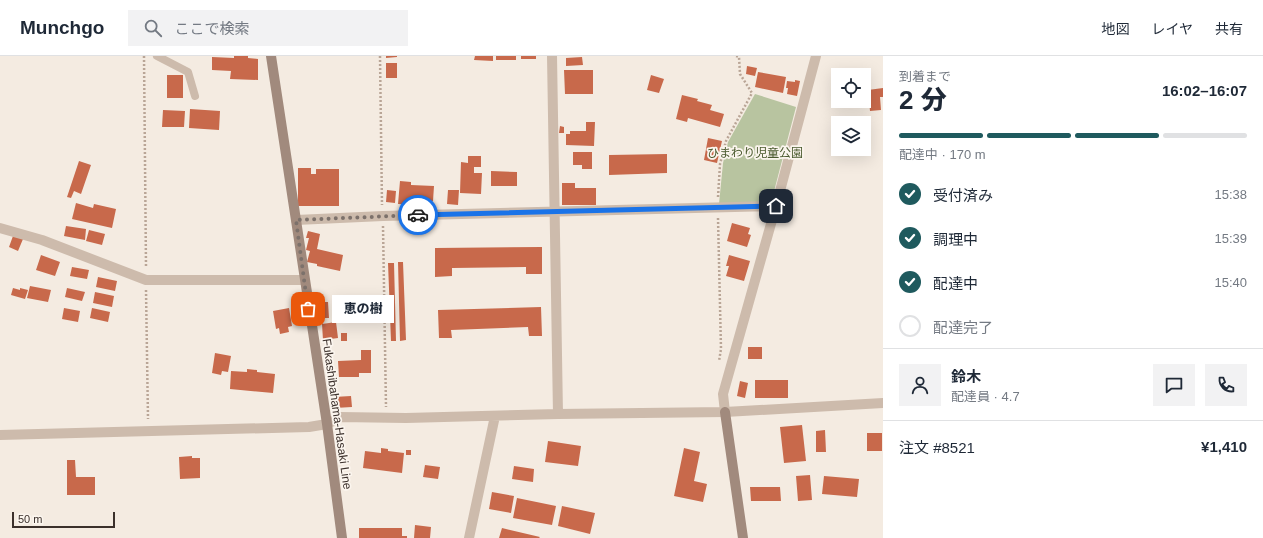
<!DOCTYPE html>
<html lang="ja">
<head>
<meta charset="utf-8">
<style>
	:root { --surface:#fff; --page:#f2f2f3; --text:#1f2937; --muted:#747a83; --line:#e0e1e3; --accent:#1f5a5e }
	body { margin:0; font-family:Arial,"Noto Sans JP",sans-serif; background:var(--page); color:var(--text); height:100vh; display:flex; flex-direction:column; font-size:15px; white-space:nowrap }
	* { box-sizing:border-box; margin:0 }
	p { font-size:13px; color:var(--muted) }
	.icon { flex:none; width:22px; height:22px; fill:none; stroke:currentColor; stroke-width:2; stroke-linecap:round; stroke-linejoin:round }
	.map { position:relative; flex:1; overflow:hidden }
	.side { display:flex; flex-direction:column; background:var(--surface); width:380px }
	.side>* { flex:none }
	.tools { position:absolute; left:831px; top:12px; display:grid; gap:8px }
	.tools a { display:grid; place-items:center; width:40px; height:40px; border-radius:0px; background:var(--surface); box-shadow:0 4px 16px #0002; font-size:20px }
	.scale { position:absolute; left:12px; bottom:10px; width:103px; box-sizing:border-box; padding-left:4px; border:2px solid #3b302b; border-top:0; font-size:11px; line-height:14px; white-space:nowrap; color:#3b302b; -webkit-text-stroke:3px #fbf5ee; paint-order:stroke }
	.pin { position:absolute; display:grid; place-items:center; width:34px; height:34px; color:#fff; margin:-17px; border-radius:8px; box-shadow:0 2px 6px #0006 }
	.courier { position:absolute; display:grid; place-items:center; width:40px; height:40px; margin:-20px; border:3px solid #1a73e8; border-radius:50%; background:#fff; color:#222; box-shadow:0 1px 5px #0007 }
	.bubble { position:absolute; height:28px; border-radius:0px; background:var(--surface); box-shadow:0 4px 16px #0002; font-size:13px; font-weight:800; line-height:28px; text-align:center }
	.head em { font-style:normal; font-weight:800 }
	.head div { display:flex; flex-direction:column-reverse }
	.head { display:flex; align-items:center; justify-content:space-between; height:68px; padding:0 16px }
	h1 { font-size:26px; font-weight:800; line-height:30px }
	.bar { display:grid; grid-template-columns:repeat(4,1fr); gap:6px 4px; align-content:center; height:48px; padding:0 16px }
	.bar i { height:5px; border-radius:3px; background:var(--line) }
	.bar .active { background:var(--accent) }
	.bar p { grid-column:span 4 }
	.line { display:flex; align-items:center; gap:10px; padding:0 16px; border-top:1px solid var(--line) }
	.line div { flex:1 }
	.round { display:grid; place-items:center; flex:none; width:42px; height:42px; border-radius:0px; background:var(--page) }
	ol { padding:0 16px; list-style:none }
	li { display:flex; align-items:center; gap:12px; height:44px }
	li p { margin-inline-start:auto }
	li .icon { padding:4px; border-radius:50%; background:var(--accent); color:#fff; stroke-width:4 }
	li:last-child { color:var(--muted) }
	li i { width:22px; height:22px; border:2px solid var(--line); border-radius:50% }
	header { display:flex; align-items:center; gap:24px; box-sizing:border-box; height:56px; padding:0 20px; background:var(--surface); border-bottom:1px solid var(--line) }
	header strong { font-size:19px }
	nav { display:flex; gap:22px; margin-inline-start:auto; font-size:14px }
	.search { width:280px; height:36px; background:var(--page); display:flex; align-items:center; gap:10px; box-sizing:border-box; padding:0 14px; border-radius:0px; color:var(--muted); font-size:15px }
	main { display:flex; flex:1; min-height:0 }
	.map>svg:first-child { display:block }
</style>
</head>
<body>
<header>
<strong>Munchgo</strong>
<div class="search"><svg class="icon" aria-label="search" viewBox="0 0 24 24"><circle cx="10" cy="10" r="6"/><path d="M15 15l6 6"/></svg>ここで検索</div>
<nav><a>地図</a><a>レイヤ</a><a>共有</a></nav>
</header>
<main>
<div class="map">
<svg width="883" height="482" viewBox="0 0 883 482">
	<rect width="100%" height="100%" fill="#f4ebe1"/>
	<path fill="#b8c4a0" d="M755 38 796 51 772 143 754 147 719 148 723 107 728 86Z"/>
	<path fill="#c8694b" d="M234 0H248V2L258 3V24L230 23 231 15 212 14V1L234 2Z
		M386 0H397V1L386 2Z
		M475 0H493V5L474 4Z
		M496 0H516V4H496Z
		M521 0H536V3H521Z
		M582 1 583 9 566 10V2Z
		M386 7H397V22H386Z
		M747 10 757 12 755 20 746 18Z
		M564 14H593V38H565Z
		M758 16 786 21 783 37 755 31Z
		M167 19H183V42H167Z
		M651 19 664 23 659 37 647 34Z
		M795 24 800 25 797 40 787 38 788 32H786L787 25 795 26Z
		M883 32V41H880L881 54 870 55 868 34Z
		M682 39 698 43 697 45 712 49 710 54 724 58 720 71 688 62 687 66 676 63Z
		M190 53 220 55 219 74 189 72Z
		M163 54 185 55 184 71H162Z
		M586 66H595L594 90 566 89V78H570V75H586Z
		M560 70 564 71V77H559Z
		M708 82 722 85 717 107 704 104Z
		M573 96H592V113H582V109H573Z
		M667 98V117L609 119V99Z
		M468 100H481V111H474V117H482L481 138 460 137 461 106 468 107Z
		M79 105 91 109 81 138 74 135 71 142 67 141Z
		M298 112H311V118H316V113H339V150H298Z
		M491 115 517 116V130H491Z
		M400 125 411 126V129L434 130 433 145H418V149L398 148Z
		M562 127H575V132H596V149H562Z
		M387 134 396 135 395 147 386 146Z
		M448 134H459L458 149 447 148Z
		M76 147 93 152 94 148 116 153 112 172 72 163Z
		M732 167 750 172 748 178 751 179 747 191 727 185Z
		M66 170 86 173 85 184 64 180Z
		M89 174 105 178 102 189 86 185Z
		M308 175 320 178 317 193 343 199 340 215 317 210V208L307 206 310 195 306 194 309 182H306Z
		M13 180 23 183 18 195 9 191Z
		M542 191V218H526V211L452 212V220L435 221V192Z
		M41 199 60 206 55 220 36 214Z
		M729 199 750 205 744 225 726 220 729 210H726Z
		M398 206H403L406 284 400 285Z
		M388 207H394L396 285H391Z
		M72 211 89 214 87 223 70 220Z
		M98 221 117 225 115 235 96 231Z
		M30 230 51 234 48 246 27 242Z
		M13 232 20 234V232L28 234 25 243 11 239Z
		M67 232 85 236 82 245 65 241Z
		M95 236 114 240 112 251 93 247Z
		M351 239H370V260H338V249H343V242H351Z
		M316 246H328L329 262H316Z
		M541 251 542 280H529L528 271 451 274 452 282H439L438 254Z
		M64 252 80 255 78 266 62 263Z
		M92 252 110 256 108 266 90 262Z
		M289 252 292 270 288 271 289 276 280 278 279 272 276 273 273 255Z
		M336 266 338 282 323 284 322 268Z
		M341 277H347V285H341Z
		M748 291H762V303H748Z
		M361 294H371V317H359V321H339L338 305 361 304Z
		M215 297 231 300 228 316 222 315 221 319 212 317Z
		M247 313 257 314V316L275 318 273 337 230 333 231 315 247 316Z
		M755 324H788V342H755Z
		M740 325 748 327 745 342 737 340Z
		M351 340 352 351 335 352 334 341Z
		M802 369 806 405 784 407 780 371Z
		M825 374 826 396H816V375Z
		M867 377H882V395H867Z
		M548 385 581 390 578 410 545 406Z
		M381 392 388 393V395L404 397 402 417 363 412 365 395 381 397Z
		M684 392 700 396 694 425 707 428 703 446 674 440Z
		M406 394H411V399H406Z
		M192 400V402H200V422L180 423 179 401Z
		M67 404H75L76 421H95V439H67Z
		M425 409 440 411 438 423 423 421Z
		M514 410 534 413 533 426 512 423Z
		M810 419 812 444 798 445 796 420Z
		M824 420 859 423 857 441 822 438Z
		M750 431H780L781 445H751Z
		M492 436 514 440 511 457 489 453Z
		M517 442 556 450 552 469 513 462Z
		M562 450 595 457 590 478 558 470Z
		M415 469 431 471 430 482H414Z
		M359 472H402V480H407V482H359Z
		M502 472 540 481 539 482H499Z"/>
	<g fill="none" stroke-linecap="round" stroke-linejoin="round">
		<path stroke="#b9a596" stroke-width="2.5" stroke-dasharray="2 2" stroke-linecap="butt" d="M144 0 146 211
			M380 0 382 149
			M718 141 720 108 726 85 752 37 740 18 739 1 736 0
			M718 162 721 293 719 305
			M383 170 386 351
			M146 234 148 363"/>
		<path stroke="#cdbbac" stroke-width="8" d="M157 0 188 16 195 40"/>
		<path stroke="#cdbbac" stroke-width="10" d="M552 0 558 358
			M296 164 383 160 776 150
			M0 172 42 184 146 224H304
			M725 356 723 338 776 150 816 0
			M0 379 309 371 327 368 340 361 406 362 558 358 725 356 883 347
			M469 482 495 360"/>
		<path stroke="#a18a7d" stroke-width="10" d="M271 0 327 368 342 482
			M725 356 743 482"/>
	</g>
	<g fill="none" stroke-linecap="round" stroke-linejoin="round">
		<path stroke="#7c716b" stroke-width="4" stroke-dasharray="0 7.2" d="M308 253 296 164 418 159"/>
		<path stroke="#1a73e8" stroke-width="5" d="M418 159 776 150"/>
	</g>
	<g text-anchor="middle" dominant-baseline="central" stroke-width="3.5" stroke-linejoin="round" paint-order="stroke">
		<g font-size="12" fill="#4a5a2e" stroke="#fbf5ee">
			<text x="755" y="97">ひまわり児童公園</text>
		</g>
		<g font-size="12" fill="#3b302b" stroke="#fbf5ee">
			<text transform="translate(337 358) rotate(82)">Fukashibahama-Hasaki Line</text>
		</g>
	</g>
</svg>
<div class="tools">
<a><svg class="icon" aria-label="locate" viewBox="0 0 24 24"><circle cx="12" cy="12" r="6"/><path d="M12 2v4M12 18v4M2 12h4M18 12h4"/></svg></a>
<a><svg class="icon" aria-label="layers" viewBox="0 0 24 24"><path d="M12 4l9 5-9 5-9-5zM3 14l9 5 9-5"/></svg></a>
</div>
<div class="scale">50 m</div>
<div class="pin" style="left:308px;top:253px;background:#ea580c"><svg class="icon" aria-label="bag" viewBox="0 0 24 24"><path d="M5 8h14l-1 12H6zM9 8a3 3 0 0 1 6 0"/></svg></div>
<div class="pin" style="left:776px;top:150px;background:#1f2937"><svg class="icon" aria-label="home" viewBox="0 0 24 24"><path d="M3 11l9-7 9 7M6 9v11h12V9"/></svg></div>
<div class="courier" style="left:418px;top:159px"><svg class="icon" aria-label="car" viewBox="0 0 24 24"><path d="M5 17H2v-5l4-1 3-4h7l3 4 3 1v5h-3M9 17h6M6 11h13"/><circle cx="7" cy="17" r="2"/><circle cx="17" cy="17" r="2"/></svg></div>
<div class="bubble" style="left:332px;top:239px;width:62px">恵の樹</div>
</div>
<section class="side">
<div class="head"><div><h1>2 分</h1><p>到着まで</p></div><em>16:02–16:07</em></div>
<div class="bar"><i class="active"></i><i class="active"></i><i class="active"></i><i></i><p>配達中 · 170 m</p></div>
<ol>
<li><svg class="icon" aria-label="check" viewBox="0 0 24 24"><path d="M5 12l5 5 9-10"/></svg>受付済み<p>15:38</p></li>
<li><svg class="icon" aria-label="check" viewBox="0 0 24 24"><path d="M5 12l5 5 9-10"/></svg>調理中<p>15:39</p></li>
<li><svg class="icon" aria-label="check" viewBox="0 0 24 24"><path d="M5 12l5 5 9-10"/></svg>配達中<p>15:40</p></li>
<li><i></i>配達完了</li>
</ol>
<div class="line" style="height:72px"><a class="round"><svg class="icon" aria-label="person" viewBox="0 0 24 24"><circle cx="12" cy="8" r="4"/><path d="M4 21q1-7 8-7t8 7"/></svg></a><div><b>鈴木</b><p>配達員 · 4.7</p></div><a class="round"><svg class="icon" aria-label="chat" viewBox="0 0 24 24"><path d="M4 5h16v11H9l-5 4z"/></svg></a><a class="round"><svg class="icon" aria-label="phone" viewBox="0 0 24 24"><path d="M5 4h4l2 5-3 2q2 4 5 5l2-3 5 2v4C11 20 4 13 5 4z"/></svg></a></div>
<div class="line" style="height:52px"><div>注文 #8521</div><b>¥1,410</b></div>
</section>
</main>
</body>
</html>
